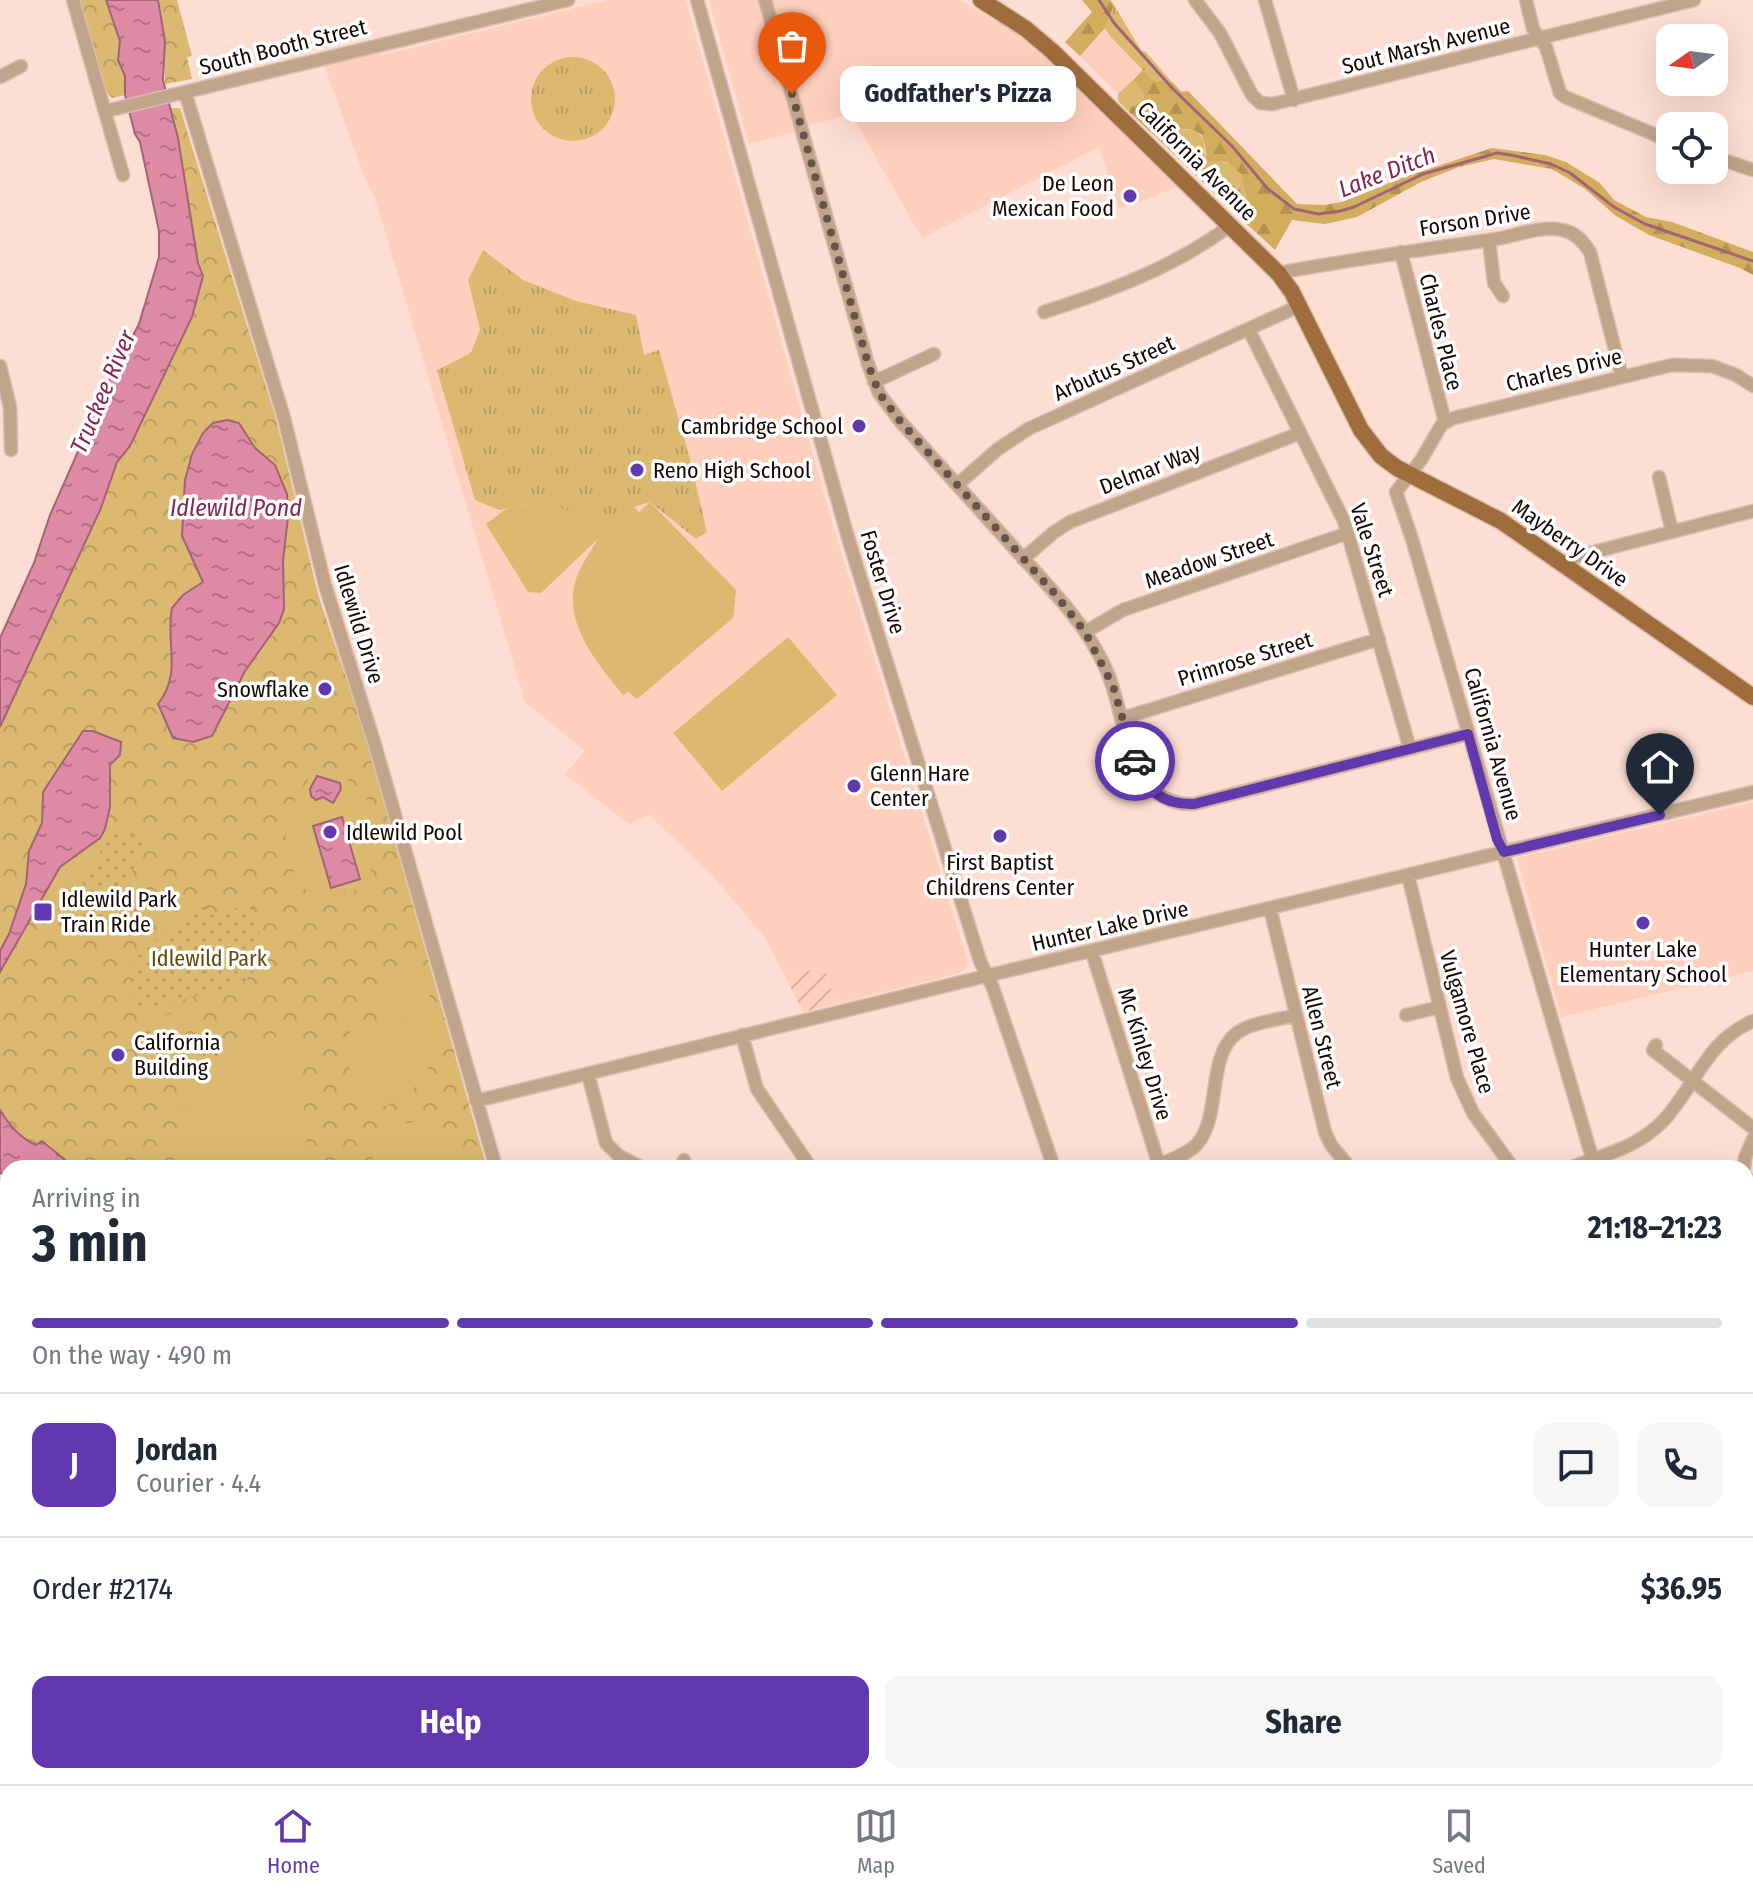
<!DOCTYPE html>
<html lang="en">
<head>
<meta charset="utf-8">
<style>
	:root { --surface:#fff; --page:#f6f6f7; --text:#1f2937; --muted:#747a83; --line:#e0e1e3; --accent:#6238af }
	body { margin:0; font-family:"Fira Sans Condensed",sans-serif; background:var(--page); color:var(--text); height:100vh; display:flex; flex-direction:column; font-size:30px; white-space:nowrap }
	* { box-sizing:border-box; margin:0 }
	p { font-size:26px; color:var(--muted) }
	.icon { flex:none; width:44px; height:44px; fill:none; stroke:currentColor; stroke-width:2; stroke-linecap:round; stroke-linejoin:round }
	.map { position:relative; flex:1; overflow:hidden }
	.sheet { position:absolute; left:0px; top:1160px; width:1754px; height:624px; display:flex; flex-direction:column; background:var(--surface); border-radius:24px 24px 0 0; box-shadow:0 8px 32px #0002 }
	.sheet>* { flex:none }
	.needle { width:52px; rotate:256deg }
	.controls { position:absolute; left:1656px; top:24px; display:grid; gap:16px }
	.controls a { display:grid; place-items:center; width:72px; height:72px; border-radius:16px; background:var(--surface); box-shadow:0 8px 32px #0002; font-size:40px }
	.pin { position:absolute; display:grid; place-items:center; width:68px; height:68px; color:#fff; margin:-82px -34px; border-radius:50% 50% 50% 0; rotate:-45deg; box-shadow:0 0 8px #0007 }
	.pin .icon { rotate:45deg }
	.courier { position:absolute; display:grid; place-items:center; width:80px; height:80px; margin:-40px; border:6px solid #6238af; border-radius:50%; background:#fff; color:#222; box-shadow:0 2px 10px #0007 }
	.bubble { position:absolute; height:56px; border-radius:16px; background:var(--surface); box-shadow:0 8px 32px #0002; font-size:26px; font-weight:700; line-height:56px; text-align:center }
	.overview em { font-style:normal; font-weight:700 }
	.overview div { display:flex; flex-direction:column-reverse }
	.overview { display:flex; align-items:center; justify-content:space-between; height:136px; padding:0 32px }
	h1 { font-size:52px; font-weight:700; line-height:60px }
	.bar { display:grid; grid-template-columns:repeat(4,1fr); gap:12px 8px; align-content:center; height:96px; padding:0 32px }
	.bar i { height:10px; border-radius:6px; background:var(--line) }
	.bar .current { background:var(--accent) }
	.bar p { grid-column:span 4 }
	.line { display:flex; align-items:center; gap:20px; padding:0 32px; border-top:2px solid var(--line) }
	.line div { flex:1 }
	.round { display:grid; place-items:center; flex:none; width:84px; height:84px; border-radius:16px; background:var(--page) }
	.action { display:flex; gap:16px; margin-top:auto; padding:16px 32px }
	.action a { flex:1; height:92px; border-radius:16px; background:var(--accent); color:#fff; font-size:32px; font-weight:700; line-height:92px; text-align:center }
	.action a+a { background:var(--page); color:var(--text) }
	.tab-bar { display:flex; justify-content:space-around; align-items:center; height:112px; border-top:2px solid var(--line); background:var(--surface); font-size:22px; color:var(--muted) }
	.tab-bar a { display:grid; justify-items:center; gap:4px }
	.tab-bar .current { color:var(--accent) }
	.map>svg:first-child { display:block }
</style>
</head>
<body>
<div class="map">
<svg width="1753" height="1784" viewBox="0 0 1753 1784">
	<defs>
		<pattern id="industrial-furrows" width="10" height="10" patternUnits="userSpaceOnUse" patternTransform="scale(2)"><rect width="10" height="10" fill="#fecfbc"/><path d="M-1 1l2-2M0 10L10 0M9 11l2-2" fill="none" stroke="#d9b0a0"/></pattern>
		<pattern id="grass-tufts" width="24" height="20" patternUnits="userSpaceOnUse" patternTransform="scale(2)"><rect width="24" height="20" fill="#dbb970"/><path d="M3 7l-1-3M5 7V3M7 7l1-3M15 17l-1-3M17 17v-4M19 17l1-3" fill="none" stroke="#bb9e5f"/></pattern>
		<pattern id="forest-firs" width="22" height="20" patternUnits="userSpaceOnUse" patternTransform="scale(2)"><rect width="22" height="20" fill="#d2ad5d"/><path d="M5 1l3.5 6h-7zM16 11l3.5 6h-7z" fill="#b3934f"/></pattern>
		<pattern id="cemetery-stones" width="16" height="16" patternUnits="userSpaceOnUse" patternTransform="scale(2)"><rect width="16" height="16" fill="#dbb970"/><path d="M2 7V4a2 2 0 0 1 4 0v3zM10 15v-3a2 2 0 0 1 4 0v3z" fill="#bb9e5f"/></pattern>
		<pattern id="park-crowns" width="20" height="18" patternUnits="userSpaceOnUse" patternTransform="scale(2)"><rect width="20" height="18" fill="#dbb970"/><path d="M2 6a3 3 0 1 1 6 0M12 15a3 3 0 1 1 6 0" fill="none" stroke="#bb9e5f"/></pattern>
		<pattern id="garden-dots" width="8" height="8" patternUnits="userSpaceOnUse" patternTransform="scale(2)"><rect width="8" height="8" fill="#dbb970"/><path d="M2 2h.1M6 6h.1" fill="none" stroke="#bb9e5f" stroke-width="1.8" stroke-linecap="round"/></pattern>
		<pattern id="water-ripples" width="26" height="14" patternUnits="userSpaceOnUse" patternTransform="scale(2)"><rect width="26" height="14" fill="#de8aa5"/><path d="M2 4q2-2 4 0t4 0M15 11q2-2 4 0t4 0" fill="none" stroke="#b36f84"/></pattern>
	</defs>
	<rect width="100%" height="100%" fill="#feded2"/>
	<path fill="#fecfbc" d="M607 0H686L829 512 967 958 968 965 960 973 835 1004 825 967 785 976 764 936 733 900 712 875 649 815 629 824 565 774 585 751 525 702 375 198 363 173 324 65 374 53 383 55Z
		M709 0H758L796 132 749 144Z
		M772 0H960L1012 31 1049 60 1179 186 1119 210 1099 147 922 238 851 114 808 126Z
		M1105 28 1143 70 1118 94 1080 56Z
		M1753 802V971L1561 1017 1517 858Z
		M0 1240 8 1248V1343L0 1333Z
		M0 1431 8 1441V1510L0 1515Z
		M8 1543V1703L0 1699V1548Z
		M353 1776H476L482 1784H360Z"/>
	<path fill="url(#industrial-furrows)" d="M825 967 835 1004 803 1012 785 976Z"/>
	<path fill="url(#grass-tufts)" d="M1114 5 1141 50 1146 52 1172 82 1152 80 1110 36 1105 28Z
		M531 99a42 42 0 1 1 84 0a42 42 0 1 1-84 0Z
		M1133 80 1144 94 1143 100 1131 107 1129 112 1118 101V94Z
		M1173 128 1197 131 1204 140 1205 155C1213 160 1216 161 1224 162 1244 165 1244 186 1248 202L1235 213 1149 131Z
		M483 250 523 280 576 301 636 315 644 355 659 350 691 463 707 532 696 539 650 502 634 507 601 535 539 502 499 510 475 500 437 370 471 353 480 329 468 280Z"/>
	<path fill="url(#forest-firs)" d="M1082 0H1110L1114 5 1105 28 1080 56 1065 42 1092 12Z
		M1143 70 1152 80 1172 82 1182 92 1188 91 1297 204 1324 205 1342 202 1399 179 1492 148 1545 155 1566 162 1600 183 1614 200 1646 217 1672 222 1753 252V275L1740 268 1649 235 1616 216 1585 189 1552 169 1494 159 1459 167 1421 182 1357 217 1325 224 1292 220 1275 250 1235 213 1248 202 1241 174 1227 162 1208 161C1204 153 1207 142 1201 135 1195 126 1161 129 1149 131L1129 112 1131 107 1143 100 1144 94 1133 80Z"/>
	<path fill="url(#cemetery-stones)" d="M0 1724 8 1728V1776H309L316 1784H0Z"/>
	<path fill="url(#park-crowns)" d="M79 0H106L121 42 118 60 125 76V95L112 98 105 91Z
		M158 0H177L192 56 187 57 192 79 165 84V41Z
		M171 108H180L276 419 318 594 362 726 487 1168H75L47 1143C42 1143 38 1145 34 1144 25 1143 5 1118 0 1110V727L101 508 117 462 130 446 192 317 203 276 198 263Z"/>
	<path fill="url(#garden-dots)" d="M113 824 147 843 99 934 80 923 68 939 41 923 55 901 97 859Z
		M200 903 211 915 252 904 269 969 247 974 248 982 138 1012C133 992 125 976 136 958Z"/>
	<path fill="#dbb970" d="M539 502C569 509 580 513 601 535L634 507 639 512 650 502 736 590 733 618 637 699 628 692 623 695C599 665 564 626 575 583 579 567 590 553 598 539L541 593 528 592 486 524 506 509Z
		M788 637 837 695 722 791 673 733Z
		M327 769 342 778 347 777 351 791 375 804 370 810 378 842 368 859 372 877 367 886 313 902 307 890 297 884 282 821 312 774Z
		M421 972 435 1013 433 1020 428 1023 385 1017 381 1010 379 981Z
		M180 1011 190 1057 158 1068 148 1020Z
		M356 1021 438 1027C439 1073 404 1110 358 1111 352 1088 340 1040 356 1021Z
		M298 1032 308 1158 301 1168H175C173 1082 219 1047 298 1032Z
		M420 1121C446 1127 461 1145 472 1168H376L365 1136 383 1127Z"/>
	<path fill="url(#water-ripples)" stroke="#a16375" stroke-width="2" d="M106 0H158L165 41 163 80 178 138 198 263 203 276 192 317 130 446 117 462 101 508 0 727V638L34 563 50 515 99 404 105 396V388L139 324 159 257V231L140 142 135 134 125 95V76L118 60 120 41Z
		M227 420 239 423 255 448 275 465 287 494 288 517 283 561 284 609 279 623 245 671 212 736 193 742 173 738 158 704C183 672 165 643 172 608L183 595 203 582 182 536 185 480 192 454 203 433 213 423Z
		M83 731H93L121 742 120 755 110 765V807L105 829 100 838 60 867 0 972V951L9 934 26 884 29 851 42 823 43 792Z
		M317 776 340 783 341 789 333 803 323 797 316 800 311 796 310 789Z
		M342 817 360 879 331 888 313 826Z
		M0 1110C8 1124 21 1139 36 1145L42 1141 75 1168H8V1176L0 1173Z
		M943 1776H987L992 1784H945Z"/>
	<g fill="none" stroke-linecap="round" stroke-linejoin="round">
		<path stroke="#a16375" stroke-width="3" d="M1099 0 1114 23 1173 89 1232 146 1267 188 1294 209 1319 214 1340 211 1354 207 1423 174 1497 153 1511 155 1551 164 1570 173 1614 207 1645 224 1753 261
			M0 1710 8 1713"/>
		<g stroke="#d9bcb1" stroke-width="15">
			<path id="minor" d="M73 0 123 175
				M697 0 849 541 980 961 993 988 1054 1168
				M765 0 868 364 879 393 900 421C938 464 976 506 1014 548 1048 586 1085 622 1106 669 1128 717 1124 806 1194 804L1468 734
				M1195 0 1220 33 1252 95 1260 103 1273 104 1694 0
				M1265 0 1294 100
				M1526 0 1533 29 1546 47 1560 93 1565 97 1670 141
				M0 77 21 66
				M185 92 284 418 325 585 375 745 496 1168
				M106 111 568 0
				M1714 157 1753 170
				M1489 240 1494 283 1503 296
				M1401 252 1445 422
				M1278 273C1348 260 1419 250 1490 240 1513 237 1539 225 1562 230 1575 232 1583 241 1590 252L1622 377
				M1044 312C1110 291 1175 267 1231 225
				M1249 330 1344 521 1410 749
				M0 366 10 407 11 450
				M874 382 934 354
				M1659 477 1672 532
				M957 485 998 449 1028 429 1299 306
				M1023 559 1053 533 1070 522 1300 433
				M1562 564 1578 556 1753 511
				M1085 632 1123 610 1348 533
				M1123 718 1379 639
				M1408 875 1457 1078 1473 1113 1513 1168
				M1270 908 1325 1132 1331 1145 1350 1168
				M1092 952 1160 1168
				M1406 1015 1440 1007
				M742 1035 757 1089 811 1168
				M1656 1045 1653 1050 1753 1128
				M588 1074 606 1143 619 1156 643 1168
				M476 1101 986 976 1753 792
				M1159 1165C1172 1159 1188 1154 1197 1144 1222 1116 1206 1056 1237 1033 1252 1022 1278 1020 1296 1015
				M680 1168 684 1160
				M1569 1168C1603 1155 1637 1148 1663 1121 1695 1087 1706 1041 1753 1021
				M1595 1168 1412 539 1396 492 1421 460 1442 424 1454 418 1672 365 1712 366 1736 375 1753 386
				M1744 1168 1745 1158 1753 1139
				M1746 1177 1753 1199
				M0 1231 8 1239
				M0 1357 8 1367
				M1746 1509 1753 1507
				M0 1528 8 1523
				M1746 1603 1753 1601
				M1746 1647 1753 1674
				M485 1776 491 1784
				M1029 1776 1036 1784
				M1664 1776 1666 1784
				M1058 1784 1067 1776"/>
		</g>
		<g stroke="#d9bcb1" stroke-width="19">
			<path id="major" d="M981 0 1026 29 1052 51 1279 274 1292 292 1361 430 1381 456 1397 468 1501 521 1753 697
				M0 1386 8 1396
				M0 1414 8 1424
				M323 1776 330 1784
				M342 1776 349 1784"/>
		</g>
		<use href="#minor" stroke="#c1a58b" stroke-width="12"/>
		<use href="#major" stroke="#9f6d3b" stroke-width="16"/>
		<g stroke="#342520" stroke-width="6">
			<path id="rail" d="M0 1317 8 1327
				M374 1776 381 1784"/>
		</g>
		<use href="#rail" stroke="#fff" stroke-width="3" stroke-dasharray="9" stroke-linecap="butt"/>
	</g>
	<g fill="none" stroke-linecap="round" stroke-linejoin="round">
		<path stroke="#66534c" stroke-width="8" stroke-dasharray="0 14.4" d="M792 94 868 364 879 393 900 421 1056 595 1085 632 1113 686 1135 761"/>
		<path stroke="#6238af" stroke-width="10" d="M1135 761C1144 790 1163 805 1194 804L1468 734 1497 839 1504 852 1660 815"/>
	</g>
	<g fill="#6238af" stroke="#fff" stroke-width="3">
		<circle cx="1130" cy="196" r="8"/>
		<circle cx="859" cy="426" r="8"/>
		<circle cx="637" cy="470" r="8"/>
		<circle cx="325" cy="689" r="8"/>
		<circle cx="854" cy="786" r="8"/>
		<circle cx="330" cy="832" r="8"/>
		<circle cx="1000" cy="836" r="8"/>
		<rect x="33" y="902" width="20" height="20" rx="4"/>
		<circle cx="1643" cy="923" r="8"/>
		<circle cx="118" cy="1055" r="8"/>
	</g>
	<g text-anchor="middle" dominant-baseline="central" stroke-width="7" stroke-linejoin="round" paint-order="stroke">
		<g font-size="22" fill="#140804" stroke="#fff">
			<text transform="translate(1426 46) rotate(-14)">Sout Marsh Avenue</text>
			<text transform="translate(283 47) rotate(-14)">South Booth Street</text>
			<text transform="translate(1197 161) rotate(45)">California Avenue</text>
			<text transform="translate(1475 220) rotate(-9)">Forson Drive</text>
			<text transform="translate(1441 332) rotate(76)">Charles Place</text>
			<text transform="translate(1114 368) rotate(-24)">Arbutus Street</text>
			<text transform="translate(1564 370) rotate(-14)">Charles Drive</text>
			<text transform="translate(1150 469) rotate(-21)">Delmar Way</text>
			<text transform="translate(1570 543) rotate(35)">Mayberry Drive</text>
			<text transform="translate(1372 550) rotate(72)">Vale Street</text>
			<text transform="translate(1209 560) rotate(-19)">Meadow Street</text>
			<text transform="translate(883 582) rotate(73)">Foster Drive</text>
			<text transform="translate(359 624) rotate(73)">Idlewild Drive</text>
			<text transform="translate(1245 659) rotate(-17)">Primrose Street</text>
			<text transform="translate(1493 744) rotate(74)">California Avenue</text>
			<text transform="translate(1110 926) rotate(-13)">Hunter Lake Drive</text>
			<text transform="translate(1467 1022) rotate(74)">Vulgamore Place</text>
			<text transform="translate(1322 1037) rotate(76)">Allen Street</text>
			<text transform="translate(1145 1054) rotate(73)">Mc Kinley Drive</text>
		</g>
		<g font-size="22" fill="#140804" stroke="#fff" text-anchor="start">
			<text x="1114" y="183" text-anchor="end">De Leon<tspan x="1114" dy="25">Mexican Food</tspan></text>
			<text x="843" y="426" text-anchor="end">Cambridge School</text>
			<text x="653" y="470">Reno High School</text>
			<text x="309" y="689" text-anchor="end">Snowflake</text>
			<text x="870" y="773">Glenn Hare<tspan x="870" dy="25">Center</tspan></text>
			<text x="346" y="832">Idlewild Pool</text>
			<text x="1000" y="862" text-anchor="middle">First Baptist<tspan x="1000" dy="25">Childrens Center</tspan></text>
			<text x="61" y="899">Idlewild Park<tspan x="61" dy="25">Train Ride</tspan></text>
			<text x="1643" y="949" text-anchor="middle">Hunter Lake<tspan x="1643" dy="25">Elementary School</tspan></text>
			<text x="134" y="1042">California<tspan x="134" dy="25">Building</tspan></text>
		</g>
		<g font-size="22" fill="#634b0a" stroke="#fff">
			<text x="209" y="958">Idlewild Park</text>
		</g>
		<g font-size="24" font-style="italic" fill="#86244d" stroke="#fff">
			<text transform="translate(1387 172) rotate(-21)">Lake Ditch</text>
			<text transform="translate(103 392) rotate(-67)">Truckee River</text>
			<text x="236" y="508">Idlewild Pond</text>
		</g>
	</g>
</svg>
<div class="controls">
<a><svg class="needle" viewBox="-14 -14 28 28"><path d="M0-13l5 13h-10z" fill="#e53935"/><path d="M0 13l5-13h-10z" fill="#747a83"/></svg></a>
<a><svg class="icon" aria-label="locate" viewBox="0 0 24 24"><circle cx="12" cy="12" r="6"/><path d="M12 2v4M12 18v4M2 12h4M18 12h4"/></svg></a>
</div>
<div class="pin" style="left:792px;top:94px;background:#ea580c"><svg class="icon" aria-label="bag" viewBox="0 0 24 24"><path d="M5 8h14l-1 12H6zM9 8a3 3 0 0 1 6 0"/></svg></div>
<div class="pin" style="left:1660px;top:815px;background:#1f2937"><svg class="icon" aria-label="home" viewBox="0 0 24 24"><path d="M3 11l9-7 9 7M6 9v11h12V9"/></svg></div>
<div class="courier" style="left:1135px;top:761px"><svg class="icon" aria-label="car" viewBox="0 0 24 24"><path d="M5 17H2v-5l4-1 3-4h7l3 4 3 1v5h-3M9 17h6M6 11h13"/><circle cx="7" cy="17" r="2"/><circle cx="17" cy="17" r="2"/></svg></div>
<div class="bubble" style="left:840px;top:66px;width:236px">Godfather's Pizza</div>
<section class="sheet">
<div class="overview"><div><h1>3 min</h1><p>Arriving in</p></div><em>21:18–21:23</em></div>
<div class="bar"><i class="current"></i><i class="current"></i><i class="current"></i><i></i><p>On the way · 490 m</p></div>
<div class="line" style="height:144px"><b class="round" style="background:var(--accent);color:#fff">J</b><div><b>Jordan</b><p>Courier · 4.4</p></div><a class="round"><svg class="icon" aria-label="chat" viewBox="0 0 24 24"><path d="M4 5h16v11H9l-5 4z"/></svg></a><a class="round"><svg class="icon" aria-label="phone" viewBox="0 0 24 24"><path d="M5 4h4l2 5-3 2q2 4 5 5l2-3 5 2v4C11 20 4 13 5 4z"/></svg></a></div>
<div class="line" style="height:104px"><div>Order #2174</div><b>$36.95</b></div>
<div class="action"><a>Help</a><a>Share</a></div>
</section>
</div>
<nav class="tab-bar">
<a class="current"><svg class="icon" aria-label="home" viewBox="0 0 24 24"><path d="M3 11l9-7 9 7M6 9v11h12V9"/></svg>Home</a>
<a><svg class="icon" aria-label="map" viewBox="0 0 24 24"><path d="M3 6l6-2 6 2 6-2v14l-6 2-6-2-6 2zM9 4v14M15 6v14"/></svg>Map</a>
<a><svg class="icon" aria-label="saved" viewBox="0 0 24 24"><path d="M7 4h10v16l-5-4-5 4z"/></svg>Saved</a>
</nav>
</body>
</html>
